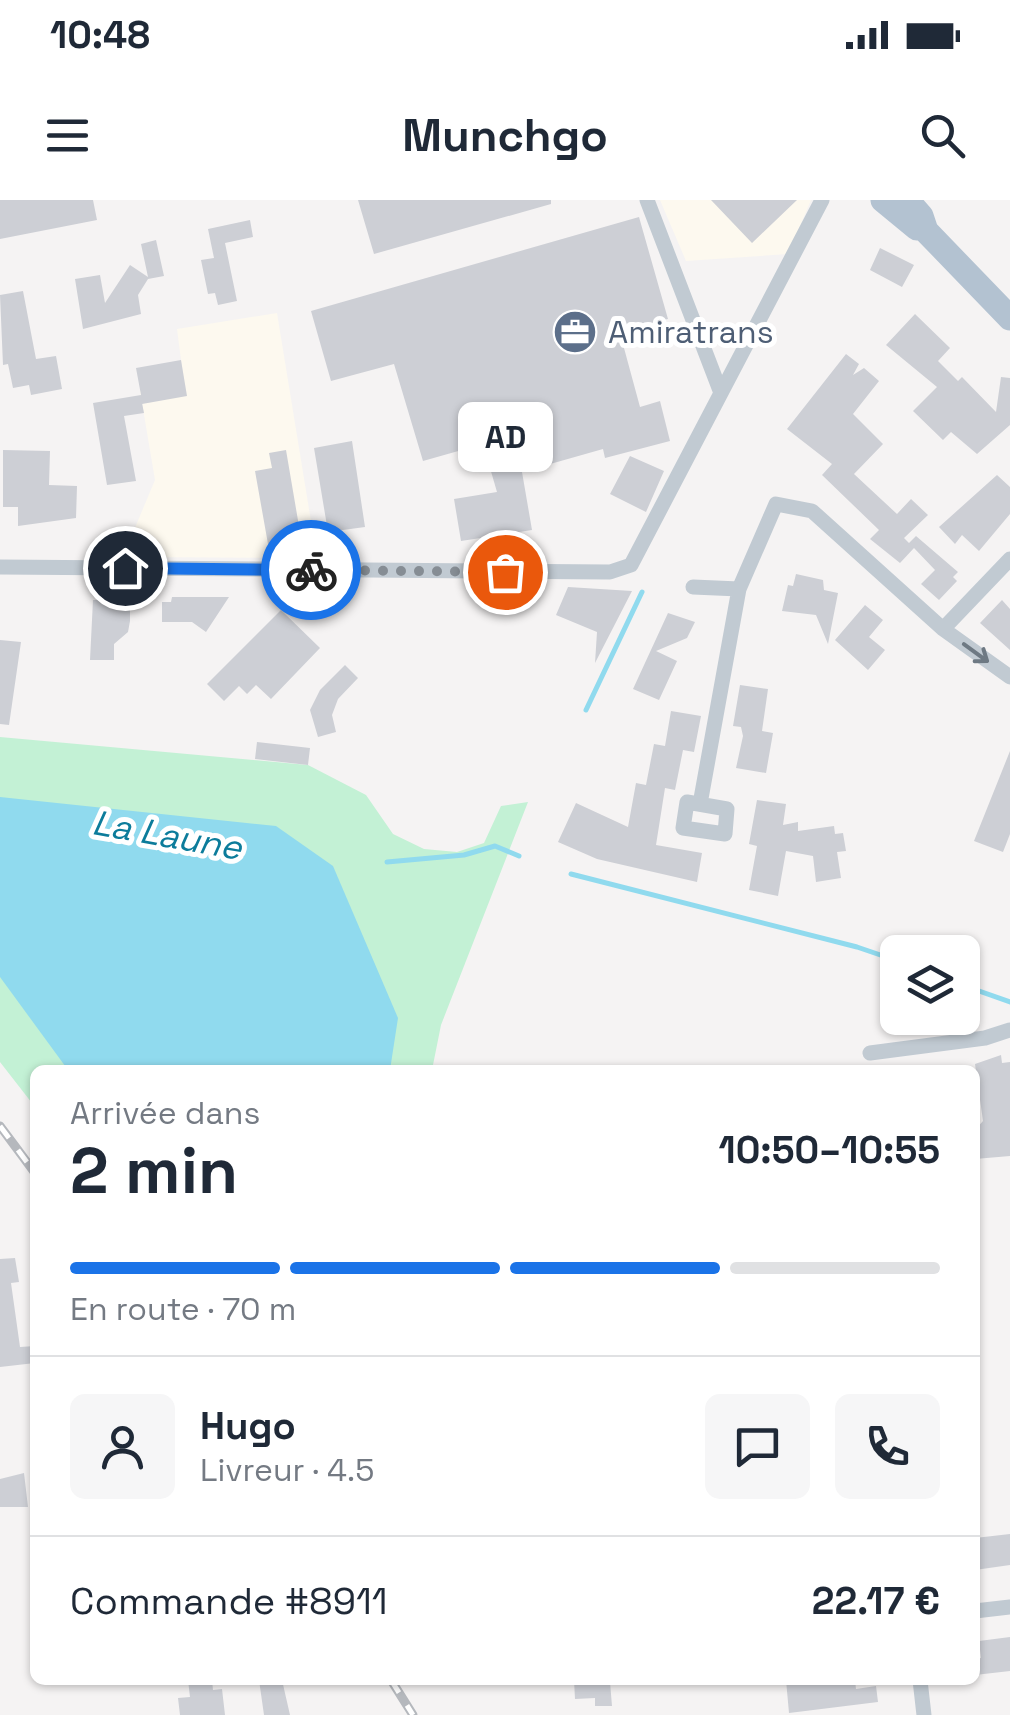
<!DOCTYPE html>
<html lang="fr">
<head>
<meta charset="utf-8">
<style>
	:root { --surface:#fff; --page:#f6f6f7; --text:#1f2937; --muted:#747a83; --line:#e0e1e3; --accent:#1a73e8 }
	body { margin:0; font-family:"Space Grotesk",sans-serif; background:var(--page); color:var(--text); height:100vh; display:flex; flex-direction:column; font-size:38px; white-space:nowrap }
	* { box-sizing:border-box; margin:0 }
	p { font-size:32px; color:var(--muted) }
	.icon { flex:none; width:55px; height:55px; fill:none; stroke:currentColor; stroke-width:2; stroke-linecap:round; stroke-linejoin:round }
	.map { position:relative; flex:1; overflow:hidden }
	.sheet { position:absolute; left:30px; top:865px; width:950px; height:620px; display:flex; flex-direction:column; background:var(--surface); border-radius:15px; box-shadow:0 2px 8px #0004 }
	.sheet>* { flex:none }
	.buttons { position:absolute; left:880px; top:735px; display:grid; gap:20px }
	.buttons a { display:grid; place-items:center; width:100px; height:100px; border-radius:15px; background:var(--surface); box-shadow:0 2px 8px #0004; font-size:50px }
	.pin { position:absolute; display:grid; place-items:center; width:85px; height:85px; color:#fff; margin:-42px; border:5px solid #fff; border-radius:50%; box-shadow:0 2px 10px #0007 }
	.courier { position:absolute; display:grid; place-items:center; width:100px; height:100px; margin:-50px; border:8px solid #1a73e8; border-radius:50%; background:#fff; color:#222; box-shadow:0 2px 12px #0007 }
	.bubble { position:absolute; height:70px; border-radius:15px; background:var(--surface); box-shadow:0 2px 8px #0004; font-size:32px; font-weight:600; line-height:70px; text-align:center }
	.head em { font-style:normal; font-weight:600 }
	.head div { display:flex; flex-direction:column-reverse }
	.head { display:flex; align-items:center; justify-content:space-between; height:170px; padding:0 40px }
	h1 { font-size:65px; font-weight:600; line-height:75px }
	.bar { display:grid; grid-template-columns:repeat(4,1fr); gap:15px 10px; align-content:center; height:120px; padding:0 40px }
	.bar i { height:12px; border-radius:8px; background:var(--line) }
	.bar .on { background:var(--accent) }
	.bar p { grid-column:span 4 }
	.line { display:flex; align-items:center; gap:25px; padding:0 40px; border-top:2px solid var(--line) }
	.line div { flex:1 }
	.round { display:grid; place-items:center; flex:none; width:105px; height:105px; border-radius:15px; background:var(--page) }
	.status { display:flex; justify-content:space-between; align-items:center; height:70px; padding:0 50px; background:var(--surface); direction:ltr }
	.status svg { height:28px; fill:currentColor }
	header { display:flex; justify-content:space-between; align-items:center; height:130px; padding:0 40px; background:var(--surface); font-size:45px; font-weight:600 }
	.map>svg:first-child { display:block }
</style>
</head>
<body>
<div class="status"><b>10:48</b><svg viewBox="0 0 49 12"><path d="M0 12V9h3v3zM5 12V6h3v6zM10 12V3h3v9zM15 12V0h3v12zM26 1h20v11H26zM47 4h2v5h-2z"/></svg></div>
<header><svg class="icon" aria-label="menu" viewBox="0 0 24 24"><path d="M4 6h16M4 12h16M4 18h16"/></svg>Munchgo<svg class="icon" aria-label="search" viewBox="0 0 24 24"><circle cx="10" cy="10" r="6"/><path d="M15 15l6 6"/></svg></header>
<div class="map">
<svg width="1010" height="1515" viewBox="0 0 1010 1515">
	<rect width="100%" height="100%" fill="#f5f3f3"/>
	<path fill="#fdf9ef" d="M660 0H811L788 54 686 61Z
		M277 113 317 358 131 357 129 342 155 280 140 191 184 183 177 129Z"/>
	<path fill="#c3f1d5" d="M0 537 308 565 366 595 393 634 424 649 457 652 484 643 501 606 528 602 441 825 432 870H35V907L0 862Z"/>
	<path fill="#90daee" d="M0 597 276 626 333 666 398 818 390 870H68L0 777Z"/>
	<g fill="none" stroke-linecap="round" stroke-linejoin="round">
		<path stroke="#90daee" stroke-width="5" d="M586 510 642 392
			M387 662 464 655 495 646 519 656
			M571 674 857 747 898 761
			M962 785 1010 802"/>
	</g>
	<path fill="#cdcfd5" d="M0 0H93L97 20 0 39Z
		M358 0H551V4L374 54Z
		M711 0H797L752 43Z
		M639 17 668 119 654 122 659 139 624 148 640 207 660 201 670 241 605 258 603 249 522 272 532 330 461 341 454 299 497 292 483 244 423 261 394 164 331 181 311 111Z
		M250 20 253 37 225 43 237 101 218 105 215 93 208 94 201 60 214 58 208 29Z
		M156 40 164 76 148 79 138 95 141 114 83 129 75 79 100 75 105 103 130 65 148 77 141 44Z
		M880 48 914 65 902 87 870 70Z
		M23 91 36 159 56 156 62 189 31 195 29 185 13 188 8 164 3 165 0 95Z
		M915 114 950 148 938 161 958 181 962 177 996 212 1001 177 1010 178V225L977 254 951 232 943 240 913 211 937 187 886 145Z
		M846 154 859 164 853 175 864 168 879 181 853 214 883 244 854 274 897 314 911 299 928 315 904 338 909 343 916 336 958 372 953 377 957 381 939 400 921 384 935 370 914 348 900 363 870 339 879 330 822 275 832 264 787 229Z
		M181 160 187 196 142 204 141 198 144 213 124 216 136 281 107 285 93 203 141 195 136 168Z
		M352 241 365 327 328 332 314 248Z
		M3 250 50 251 49 285 77 286 76 318 18 326V307H3Z
		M286 250 301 338 268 344 255 271 272 268 269 253Z
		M630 256 664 271 646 312 610 294Z
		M997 275 1010 287V314L979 351 962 335 955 344 939 327Z
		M796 374 823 380 824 390 838 393 828 444 816 415 782 411 788 385 793 386Z
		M568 387 632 391 595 463 597 432 556 415Z
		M172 397H229L206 432 192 422H162V402H171Z
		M93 400H130V421L128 432 114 444V460H90Z
		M1002 400 1010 409V450L980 423Z
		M865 405 883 420 869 437 885 450 868 470 835 440Z
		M281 410 320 448 271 499 256 485 247 494 239 486 224 501 207 484Z
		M668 413 695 422 687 438 656 451 677 461 659 500 633 489Z
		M0 440 21 442 9 525 0 524Z
		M345 465 358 478 338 499 332 515 336 532 318 537 310 510 320 490Z
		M740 485 768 489 762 531 773 533 766 573 736 568 743 536 741 527 733 526Z
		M671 511 701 516 694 552 683 550 675 590 665 588 656 645 702 653 697 682 597 659 558 642 576 603 628 627 636 583 646 585 654 544 665 546Z
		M257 542 310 548 308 565 255 559Z
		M1010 551V634L1003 652 974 641Z
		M757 600 786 604 783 625 798 622V631L834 626 835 634 843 633 846 651 837 652 841 678 816 682 813 656 786 651 778 696 749 690 757 646 749 644Z
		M1001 855 1002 863 1010 862V956L975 959V930L983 921 975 864Z
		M15 1058 19 1082 11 1083 20 1147 35 1146V1163L0 1167V1059Z
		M24 1273 28 1307H0V1279Z
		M1010 1334V1365L975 1370V1338Z
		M1010 1437V1471L975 1475V1459L981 1458 979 1441Z
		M188 1480H212L213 1490 222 1489 225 1515H180L178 1498 190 1497Z
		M259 1480H282L290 1515H264Z
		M574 1480 610 1482 612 1506H595V1498L575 1499Z
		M786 1480H811V1484L855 1480 856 1489 876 1486 878 1502 789 1513Z"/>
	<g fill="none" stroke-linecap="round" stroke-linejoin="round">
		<path stroke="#c1cad2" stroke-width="15" d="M647 0 721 193
			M0 367 610 372 631 365 822 0
			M693 387 739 389
			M943 429 1010 359
			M687 602 727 609 725 634 683 628Z
			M700 604 739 389 776 304 812 311 943 429 1010 477
			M870 853 985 838 1010 830
			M975 1411 1010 1407
			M920 1480 924 1515"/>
		<path stroke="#b3c2d1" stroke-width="25" d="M883 0 917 28
			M907 0 921 16 926 31 1010 118"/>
		<g stroke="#b5b8bd" stroke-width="9">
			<path id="rail" d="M0 926 35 973
				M391 1480 413 1515"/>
		</g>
		<use href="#rail" stroke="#fff" stroke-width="5" stroke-dasharray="15" stroke-linecap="butt"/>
	</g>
	<defs><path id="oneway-shaft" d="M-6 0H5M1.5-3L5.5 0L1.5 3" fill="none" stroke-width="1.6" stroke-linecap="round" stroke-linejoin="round" transform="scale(2.5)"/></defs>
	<use stroke="#6e7983" href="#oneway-shaft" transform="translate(976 453) rotate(36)"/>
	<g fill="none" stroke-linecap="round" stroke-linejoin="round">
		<path stroke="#868d94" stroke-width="10" stroke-dasharray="0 18" d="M311 370 505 372"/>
		<path stroke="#1a73e8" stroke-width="12" d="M125 368 311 370"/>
	</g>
	<defs>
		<g id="office-disc" transform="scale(2.25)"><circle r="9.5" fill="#5c6f8a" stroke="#fff"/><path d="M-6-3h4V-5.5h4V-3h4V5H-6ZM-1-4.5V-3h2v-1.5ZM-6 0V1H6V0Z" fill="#fff"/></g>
	</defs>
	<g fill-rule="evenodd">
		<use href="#office-disc" x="575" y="132"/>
	</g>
	<g text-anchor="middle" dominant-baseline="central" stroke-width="10" stroke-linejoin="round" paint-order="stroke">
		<g font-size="32" fill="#4e5e75" stroke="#fff" text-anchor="start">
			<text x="608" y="132">Amiratrans</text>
		</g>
		<g font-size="35" font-style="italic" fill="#0c7c9b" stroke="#fff">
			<text transform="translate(167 635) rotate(10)">La Laune</text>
		</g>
	</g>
</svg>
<div class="buttons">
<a><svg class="icon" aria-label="layers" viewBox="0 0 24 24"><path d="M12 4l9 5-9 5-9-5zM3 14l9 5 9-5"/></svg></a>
</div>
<div class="pin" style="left:505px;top:372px;background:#ea580c"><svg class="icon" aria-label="bag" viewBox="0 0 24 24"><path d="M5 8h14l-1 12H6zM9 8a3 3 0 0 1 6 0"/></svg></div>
<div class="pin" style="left:125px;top:368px;background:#1f2937"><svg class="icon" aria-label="home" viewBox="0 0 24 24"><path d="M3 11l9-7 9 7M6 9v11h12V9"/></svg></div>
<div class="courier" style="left:311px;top:370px"><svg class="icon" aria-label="bike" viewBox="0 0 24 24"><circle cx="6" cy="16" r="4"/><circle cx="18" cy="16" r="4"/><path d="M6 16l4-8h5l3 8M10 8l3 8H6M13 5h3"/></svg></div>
<div class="bubble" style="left:458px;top:202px;width:95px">AD</div>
<section class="sheet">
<div class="head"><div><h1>2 min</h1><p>Arrivée dans</p></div><em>10:50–10:55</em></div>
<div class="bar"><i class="on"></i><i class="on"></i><i class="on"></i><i></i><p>En route · 70 m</p></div>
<div class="line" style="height:180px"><a class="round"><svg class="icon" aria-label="person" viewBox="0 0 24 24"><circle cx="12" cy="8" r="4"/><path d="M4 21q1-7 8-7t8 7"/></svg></a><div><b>Hugo</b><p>Livreur · 4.5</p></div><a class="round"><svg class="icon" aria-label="chat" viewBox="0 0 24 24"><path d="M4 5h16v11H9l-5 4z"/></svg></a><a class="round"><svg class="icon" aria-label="phone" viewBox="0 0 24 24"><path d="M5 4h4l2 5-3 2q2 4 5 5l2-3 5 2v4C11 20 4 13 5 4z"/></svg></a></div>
<div class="line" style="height:130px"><div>Commande #8911</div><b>22.17 €</b></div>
</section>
</div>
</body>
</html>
